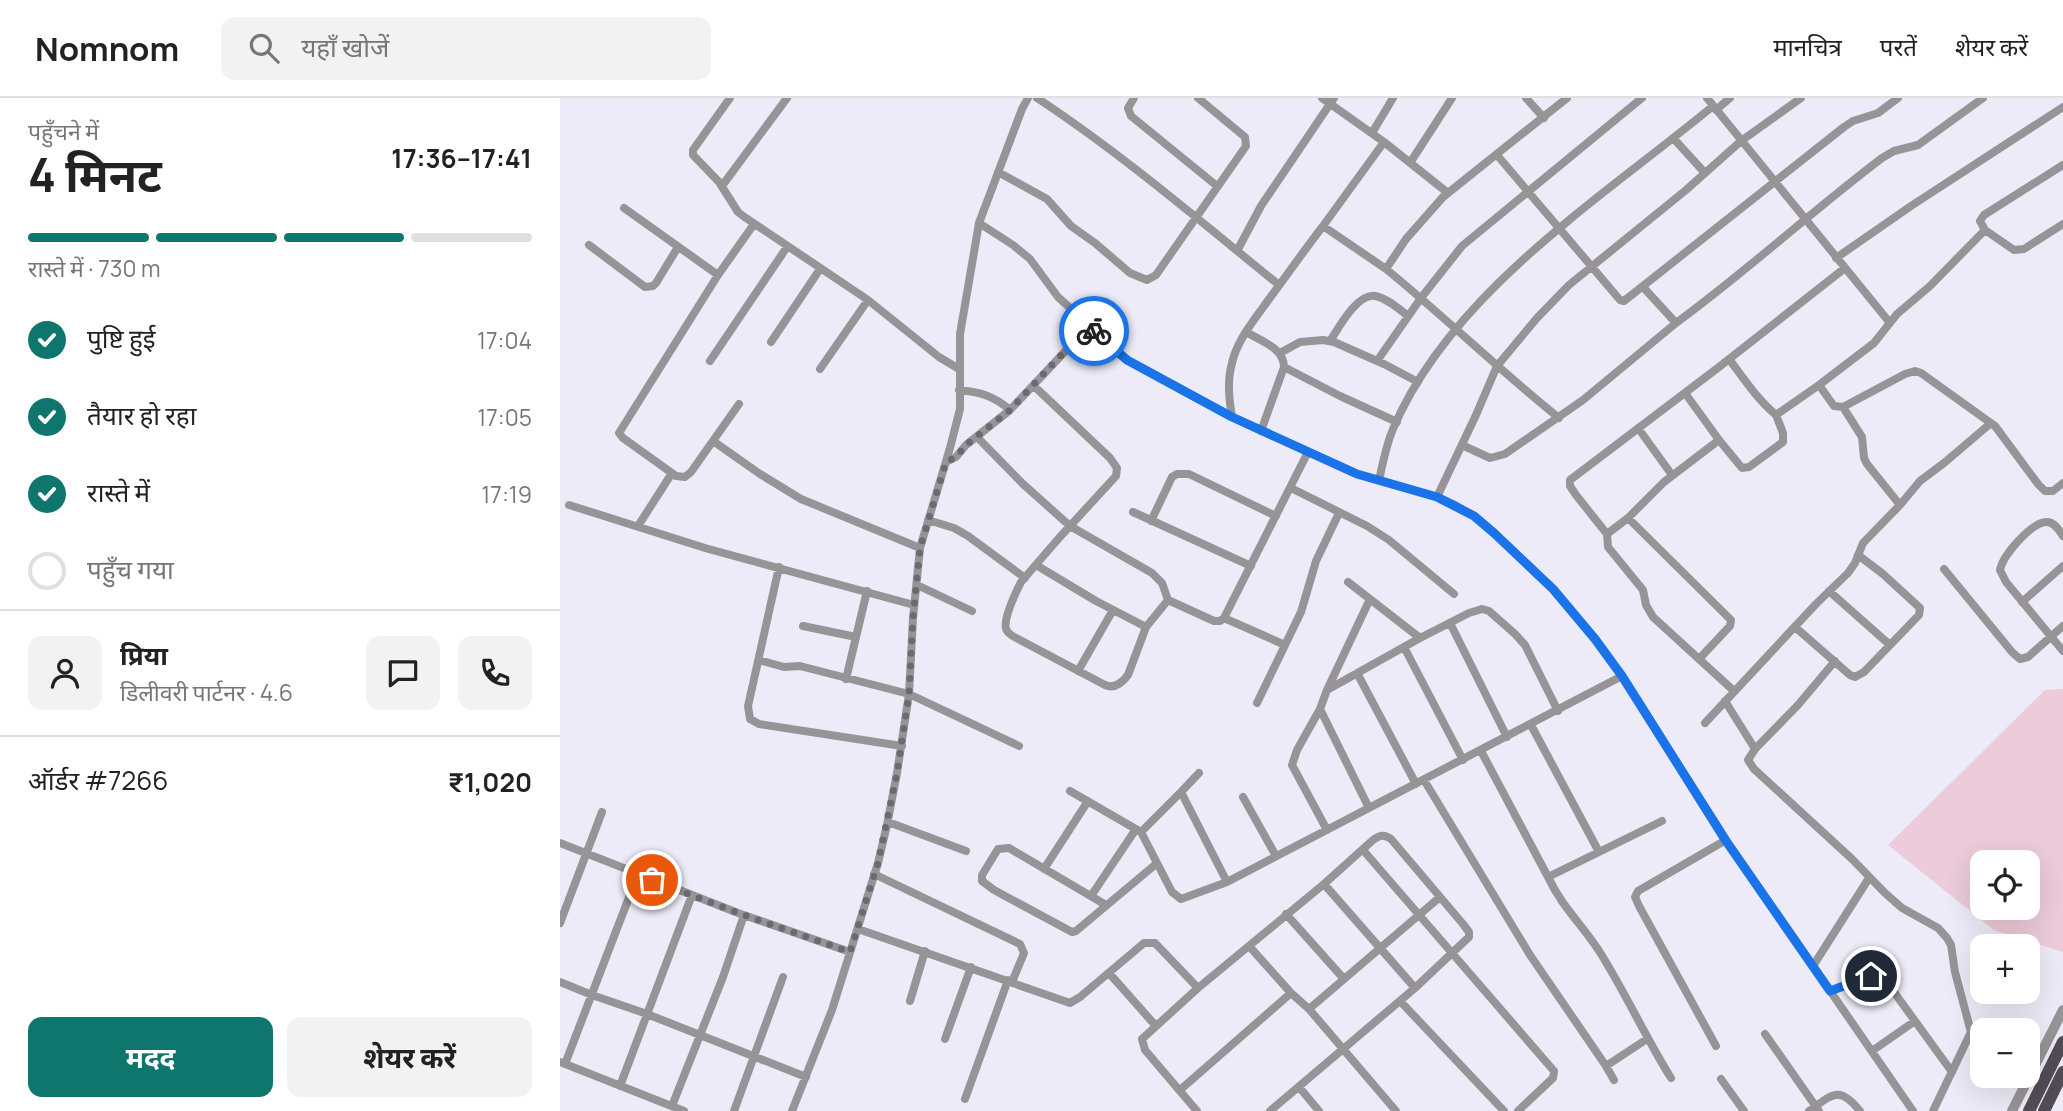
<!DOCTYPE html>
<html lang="hi">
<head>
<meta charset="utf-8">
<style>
	:root { --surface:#fff; --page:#f2f2f2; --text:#222; --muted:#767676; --line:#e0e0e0; --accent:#0f766e }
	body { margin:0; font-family:Manrope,"Noto Sans Devanagari",sans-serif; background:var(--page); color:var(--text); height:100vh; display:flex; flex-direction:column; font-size:26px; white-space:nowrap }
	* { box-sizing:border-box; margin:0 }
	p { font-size:23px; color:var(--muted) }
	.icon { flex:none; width:38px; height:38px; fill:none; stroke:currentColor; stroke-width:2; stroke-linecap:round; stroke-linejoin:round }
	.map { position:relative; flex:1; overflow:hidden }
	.details { display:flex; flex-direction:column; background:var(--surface); width:560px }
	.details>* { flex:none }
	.controls { position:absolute; left:1410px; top:752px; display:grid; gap:14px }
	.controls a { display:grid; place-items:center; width:70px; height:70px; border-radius:14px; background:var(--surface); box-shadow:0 7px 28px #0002; font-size:35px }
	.pin { position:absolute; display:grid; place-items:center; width:60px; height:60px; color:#fff; margin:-30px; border:4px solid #fff; border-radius:50%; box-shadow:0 2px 7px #0007 }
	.courier { position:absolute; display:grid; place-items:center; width:70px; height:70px; margin:-35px; border:5px solid #1a73e8; border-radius:50%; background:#fff; color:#222; box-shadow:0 2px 9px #0007 }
	.overview em { font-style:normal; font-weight:700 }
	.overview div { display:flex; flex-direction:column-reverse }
	.overview { display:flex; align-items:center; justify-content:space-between; height:119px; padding:0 28px }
	h1 { font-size:46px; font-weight:700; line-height:52px }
	.bar { display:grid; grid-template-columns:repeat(4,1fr); gap:10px 7px; align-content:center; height:84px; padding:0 28px }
	.bar i { height:9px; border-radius:5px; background:var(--line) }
	.bar .active { background:var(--accent) }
	.bar p { grid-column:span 4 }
	.line { display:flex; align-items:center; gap:18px; padding:0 28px; border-top:2px solid var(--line) }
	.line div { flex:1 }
	.round { display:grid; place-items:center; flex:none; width:74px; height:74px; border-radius:14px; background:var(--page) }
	ol { padding:0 28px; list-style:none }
	li { display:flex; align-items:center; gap:21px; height:77px }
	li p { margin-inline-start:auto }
	li .icon { padding:7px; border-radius:50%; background:var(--accent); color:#fff; stroke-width:4 }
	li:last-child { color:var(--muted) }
	li i { width:38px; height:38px; border:4px solid var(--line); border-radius:50% }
	.cta { display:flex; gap:14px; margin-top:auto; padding:14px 28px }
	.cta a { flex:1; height:80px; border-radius:14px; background:var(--accent); color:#fff; font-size:28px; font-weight:700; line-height:80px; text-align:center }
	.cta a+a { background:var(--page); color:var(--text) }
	header { display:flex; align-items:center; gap:42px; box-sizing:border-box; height:98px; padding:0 35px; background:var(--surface); border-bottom:2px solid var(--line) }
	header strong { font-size:33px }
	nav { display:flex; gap:38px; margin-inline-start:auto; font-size:24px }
	.search { width:490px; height:63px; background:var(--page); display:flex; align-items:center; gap:18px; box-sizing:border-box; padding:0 24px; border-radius:14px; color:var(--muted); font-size:26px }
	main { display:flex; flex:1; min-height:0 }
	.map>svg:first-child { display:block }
</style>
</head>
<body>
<header>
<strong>Nomnom</strong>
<div class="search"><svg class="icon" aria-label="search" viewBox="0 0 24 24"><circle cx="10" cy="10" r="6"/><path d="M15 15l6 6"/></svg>यहाँ खोजें</div>
<nav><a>मानचित्र</a><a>परतें</a><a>शेयर करें</a></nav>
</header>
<main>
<section class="details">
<div class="overview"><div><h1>4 मिनट</h1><p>पहुँचने में</p></div><em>17:36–17:41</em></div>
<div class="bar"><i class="active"></i><i class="active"></i><i class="active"></i><i></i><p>रास्ते में · 730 m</p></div>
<ol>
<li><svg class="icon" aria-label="check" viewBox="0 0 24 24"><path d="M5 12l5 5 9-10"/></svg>पुष्टि हुई<p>17:04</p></li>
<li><svg class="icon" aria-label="check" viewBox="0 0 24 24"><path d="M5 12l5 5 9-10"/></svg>तैयार हो रहा<p>17:05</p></li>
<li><svg class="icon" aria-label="check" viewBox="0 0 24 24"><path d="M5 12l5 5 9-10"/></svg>रास्ते में<p>17:19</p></li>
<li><i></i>पहुँच गया</li>
</ol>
<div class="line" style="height:126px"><a class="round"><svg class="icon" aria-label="person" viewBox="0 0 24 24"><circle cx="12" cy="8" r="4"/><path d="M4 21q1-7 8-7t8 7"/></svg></a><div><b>प्रिया</b><p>डिलीवरी पार्टनर · 4.6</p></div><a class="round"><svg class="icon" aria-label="chat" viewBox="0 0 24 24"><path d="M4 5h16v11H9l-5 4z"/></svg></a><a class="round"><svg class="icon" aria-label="phone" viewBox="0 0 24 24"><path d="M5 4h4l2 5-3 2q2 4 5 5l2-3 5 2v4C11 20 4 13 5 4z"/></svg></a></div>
<div class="line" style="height:91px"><div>ऑर्डर #7266</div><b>₹1,020</b></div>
<div class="cta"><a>मदद</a><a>शेयर करें</a></div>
</section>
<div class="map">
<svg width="1503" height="1013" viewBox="0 0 1503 1013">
	<rect width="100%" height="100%" fill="#ecebf7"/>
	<path fill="#eccbda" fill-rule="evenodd" d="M1503 591V854L1434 832 1328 747 1485 592ZM1423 765H1468V810H1423Z"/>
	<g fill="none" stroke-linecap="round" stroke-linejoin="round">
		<path stroke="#979498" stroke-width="8" d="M170 0 133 52V57L159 84 178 114 183 118 308 202 379 259 399 271
			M477 0C562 56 640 123 719 187
			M574 0 568 10 571 18 657 88
			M762 0 824 44 888 95
			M966 0 984 20
			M1147 0 1330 225
			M1156 12 1170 0
			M812 35 833 0
			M1114 41 1145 75
			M937 57 1060 202 1064 203 1284 29 1293 23 1318 15 1338 0
			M850 65 892 0
			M438 74 487 101 511 128 535 145 570 175 587 182 596 177 686 48 685 39 638 0
			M162 88 227 0
			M64 110 158 177
			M419 125 453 147 470 161 498 199 567 262 672 319 797 376 877 399 895 407 914 418 934 435 993 491 1035 541 1062 578 1166 742 1353 1013
			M1503 126 1464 151 1454 152 1425 132 1370 188 1337 216 1314 245 1259 287 1274 308 1283 309 1345 276 1355 273 1361 275 1435 328 1478 386 1485 393H1493L1503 385
			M763 128 824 44
			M1425 132 1420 123 1424 117 1503 67
			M29 147 85 189 93 188 96 185 118 149
			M677 153 701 108 774 0
			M1276 160 1351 108 1503 9
			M826 171C885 219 939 272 999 320
			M1083 189 1116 225C1187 173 1252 113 1322 60L1334 53 1358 47 1423 0
			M686 234C701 243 724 250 724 269L701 333
			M770 243C778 231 797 195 815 198 827 200 839 211 848 218
			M211 244 260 171
			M720 255 740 244 763 242 774 244 824 266 858 284
			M1169 261C1184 281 1197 301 1216 317L1259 287
			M150 263 227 149
			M817 263 861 200 902 148 1082 0
			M724 269 780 298 837 324
			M260 271 308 202
			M474 288 550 360 557 370 556 378 499 440 461 484C456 494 443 520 446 531 448 537 455 539 460 542L545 587C554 591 562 585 568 577L586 529 608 502
			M399 292C420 294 434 298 450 312
			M1125 295 1159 342 1182 370 1189 369 1223 344V335L1216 317
			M179 306 131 374 125 379 116 378 63 340 59 335 158 177 194 126
			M672 319C669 301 667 283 672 265 677 243 692 225 704 208 724 181 743 154 763 128L826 171 846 141 883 99 1007 0
			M1078 330 1112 377
			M417 339 463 386 510 428 592 475 602 485 608 502 654 523H660L664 520 748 354
			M153 343 200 376 241 401 360 450
			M902 347 930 360 945 356 1023 302 1116 225
			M386 364 396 359 406 347 450 312 529 228
			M819 382C823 365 826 347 833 331 891 194 1042 100 1153 8
			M731 390 807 428 829 442 894 496
			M877 399 916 317 937 268 977 220 1009 187 1126 92 1181 43 1241 0
			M9 407 145 450 354 507
			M1340 407 1360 383 1384 365 1431 325
			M573 414 691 468
			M1068 420 1171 522 1170 528 1139 561
			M368 422 394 430 408 438 465 480
			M591 423 612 379 617 376H629L716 418
			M78 428 112 375
			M1047 436 1068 420 1104 384 1159 342
			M1503 438C1499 432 1494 423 1486 424 1471 425 1443 457 1440 472L1446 484 1503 553
			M476 467 536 503 586 529
			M219 469 188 608 190 621 199 626 342 648
			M1384 471 1452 554 1460 561 1468 559 1503 528
			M788 484 860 540
			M357 487 412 513
			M1269 493 1330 547
			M1462 504 1503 468
			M664 520 725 547
			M890 525 947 639
			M243 528 296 539
			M1235 529 1290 577 1295 579 1304 574 1359 517 1360 510 1323 476 1298 457
			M844 549 903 662
			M199 562 224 569 240 568 349 596 459 648
			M518 573 553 512
			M797 575 856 686
			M286 581 307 493
			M767 592 810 501
			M1174 593 1093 519 1086 507 1083 492 1048 449 1047 436 1016 397 1010 388V382L1159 269 1285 170
			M1165 603 1195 651 1188 662 1194 671 1292 761 1325 795 1342 810 1378 830 1387 840 1391 847 1395 874 1411 934 1373 1013
			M697 605 741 514 756 463 779 415
			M760 611 737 652 732 667 767 732
			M1145 625 1256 506 1288 475 1295 465 1303 445 1340 407 1307 366 1304 360 1302 339 1283 309
			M971 627 1039 754 988 779C1003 811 1024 828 1041 856 1066 896 1086 940 1111 980
			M1195 651 1238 607 1275 563
			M921 653 988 779
			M639 675 621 694 667 784
			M864 682 970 857 1046 968 1087 941
			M510 693 581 734 612 794 621 801 667 784 1062 578
			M683 699 716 758
			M809 710 760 611 767 592 860 540 909 515 922 511 929 513 955 536 965 547 998 613
			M328 724 406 753
			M581 734 621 694
			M0 745 178 815 290 854
			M1039 754 1102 723
			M484 771 528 703
			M314 776 460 846 464 855 452 884
			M764 786 855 890
			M531 798 576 731
			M546 807 449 750 438 751 422 777V783L434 792 512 834 516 833 596 766
			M726 816 784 881
			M0 825 42 714
			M298 831 510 905 520 899 584 845H595L638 890
			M689 848 731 895 749 911 836 1013
			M1253 868 1309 780
			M549 875 595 927
			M0 884 32 897 87 916 246 979
			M1270 893 1311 878 1326 883 1392 974
			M350 903 365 853
			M840 903 944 1013
			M749 911 880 799
			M1205 936 1259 1013
			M385 941 411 869
			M1156 948 1079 808 1075 799 1078 793 1166 742
			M1312 953 1355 923
			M0 964 124 1013
			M5 966 78 776
			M1046 968 1054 982
			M1161 981 1184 1013
			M60 988 132 797
			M739 989 759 1013
			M620 992 731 895
			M405 1001 448 882
			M112 1008 163 879 184 817
			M174 1013 223 879
			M232 1013 272 912 318 765 327 727 337 675 349 596 353 520 360 450 390 350 400 311V236L419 125 462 11 468 0
			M637 1013 585 952 582 941 638 890 764 786 813 742C820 737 824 736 831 741L903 826 909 834V839L892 855 994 973 993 980 958 1013
			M710 1013 855 890 892 855 803 752
			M1249 1013C1273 996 1279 987 1300 1013"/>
		<path stroke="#979498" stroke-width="10" d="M1452 1013 1503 912"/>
		<path stroke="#524c54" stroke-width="12" d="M1469 1013 1503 944
			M1484 1013 1503 974"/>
	</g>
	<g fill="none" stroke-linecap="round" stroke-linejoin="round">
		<path stroke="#6b6a71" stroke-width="7" stroke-dasharray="0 12.6" d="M92 782 178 815 290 854 318 765 337 675 349 596 353 520 360 450 386 364 396 359 406 347 450 312 528 228 534 233"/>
		<path stroke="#1a73e8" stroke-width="9" d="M534 233 567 262 672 319 797 376 877 399 914 418 934 435 993 491 1035 541 1062 578 1166 743 1270 893 1311 878"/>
	</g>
</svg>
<div class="controls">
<a><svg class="icon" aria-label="locate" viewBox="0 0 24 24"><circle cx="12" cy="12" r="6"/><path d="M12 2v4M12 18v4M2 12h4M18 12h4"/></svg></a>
<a>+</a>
<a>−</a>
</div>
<div class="pin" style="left:92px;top:782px;background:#ea580c"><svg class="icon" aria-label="bag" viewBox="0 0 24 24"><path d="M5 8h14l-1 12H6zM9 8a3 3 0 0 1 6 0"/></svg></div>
<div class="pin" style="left:1311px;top:878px;background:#1f2937"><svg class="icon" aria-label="home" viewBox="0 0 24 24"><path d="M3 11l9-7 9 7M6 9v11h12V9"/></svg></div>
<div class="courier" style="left:534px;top:233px"><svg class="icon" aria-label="bike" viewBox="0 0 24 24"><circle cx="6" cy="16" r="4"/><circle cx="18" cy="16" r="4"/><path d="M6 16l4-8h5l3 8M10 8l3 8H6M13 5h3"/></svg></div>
</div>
</main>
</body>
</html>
